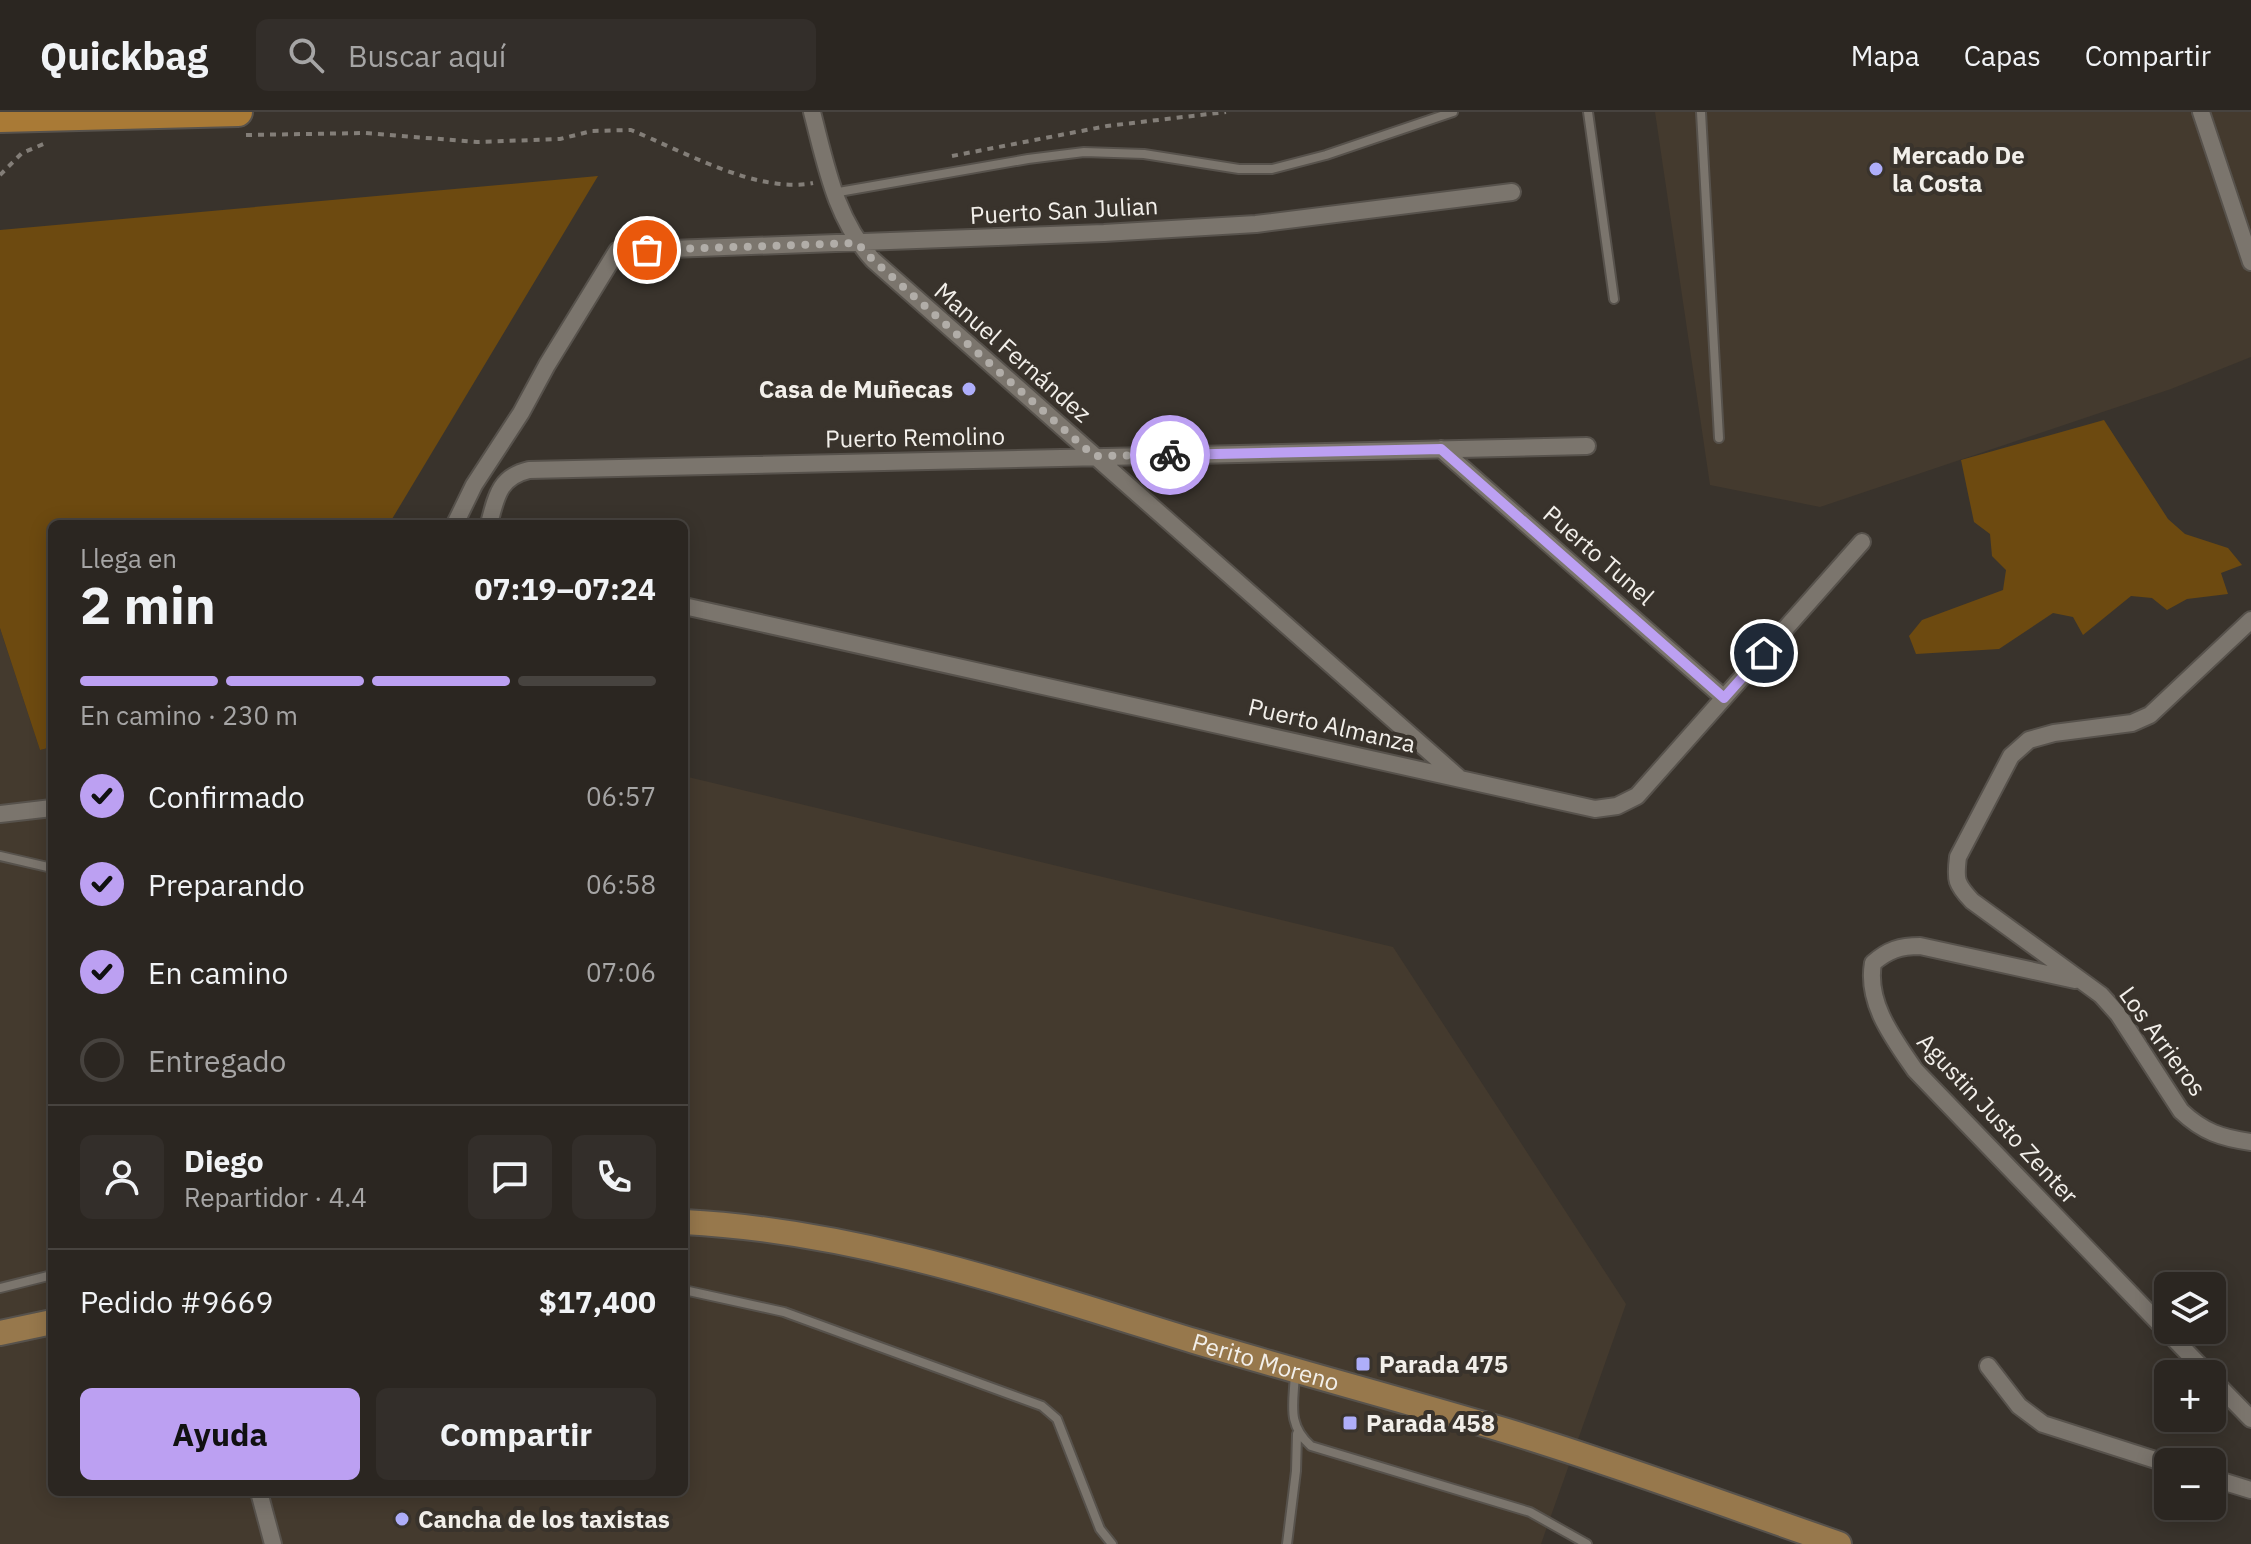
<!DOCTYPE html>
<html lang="es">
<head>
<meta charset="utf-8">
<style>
	:root { --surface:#2b2621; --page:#332e2a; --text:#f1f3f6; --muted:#a6a5a5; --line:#47433f; --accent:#bca0f2 }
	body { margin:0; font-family:"IBM Plex Sans",sans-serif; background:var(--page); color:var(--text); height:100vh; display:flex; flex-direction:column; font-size:30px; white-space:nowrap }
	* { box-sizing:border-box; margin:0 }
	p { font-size:26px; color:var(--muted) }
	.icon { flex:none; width:44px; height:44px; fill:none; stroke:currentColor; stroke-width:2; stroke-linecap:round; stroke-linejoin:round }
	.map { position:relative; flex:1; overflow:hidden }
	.details { position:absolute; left:48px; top:408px; width:640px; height:976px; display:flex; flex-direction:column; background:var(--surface); border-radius:12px; box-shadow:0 4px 20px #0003,0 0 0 2px var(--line) }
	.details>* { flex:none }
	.tools { position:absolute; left:2154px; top:1160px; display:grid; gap:16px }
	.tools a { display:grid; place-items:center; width:72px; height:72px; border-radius:12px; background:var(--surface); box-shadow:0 4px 20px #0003,0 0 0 2px var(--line); font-size:40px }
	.pin { position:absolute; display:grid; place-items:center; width:68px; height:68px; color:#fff; margin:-34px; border:4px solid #fff; border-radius:50%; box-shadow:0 2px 8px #0007 }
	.courier { position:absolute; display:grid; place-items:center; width:80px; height:80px; margin:-40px; border:6px solid #bca0f2; border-radius:50%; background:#fff; color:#222; box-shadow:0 2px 10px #0007 }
	.headline em { font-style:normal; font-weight:700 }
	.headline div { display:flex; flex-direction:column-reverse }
	.headline { display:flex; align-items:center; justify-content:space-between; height:136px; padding:0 32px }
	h1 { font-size:52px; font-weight:700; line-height:60px }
	.bar { display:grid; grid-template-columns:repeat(4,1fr); gap:12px 8px; align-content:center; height:96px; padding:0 32px }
	.bar i { height:10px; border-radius:6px; background:var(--line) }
	.bar .active { background:var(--accent) }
	.bar p { grid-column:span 4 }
	.line { display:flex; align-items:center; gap:20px; padding:0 32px; border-top:2px solid var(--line) }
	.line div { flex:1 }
	.round { display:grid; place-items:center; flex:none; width:84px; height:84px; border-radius:12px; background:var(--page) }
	ol { padding:0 32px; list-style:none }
	li { display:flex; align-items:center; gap:24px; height:88px }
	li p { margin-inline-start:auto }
	li .icon { padding:8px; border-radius:50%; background:var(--accent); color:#111; stroke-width:4 }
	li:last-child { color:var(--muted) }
	li i { width:44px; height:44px; border:4px solid var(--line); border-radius:50% }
	.primary-button { display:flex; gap:16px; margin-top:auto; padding:16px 32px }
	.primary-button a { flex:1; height:92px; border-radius:12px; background:var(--accent); color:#111; font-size:32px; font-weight:700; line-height:92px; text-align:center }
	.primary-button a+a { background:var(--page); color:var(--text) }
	header { display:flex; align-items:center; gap:48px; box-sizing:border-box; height:112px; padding:0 40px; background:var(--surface); border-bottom:2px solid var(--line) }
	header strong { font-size:38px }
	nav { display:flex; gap:44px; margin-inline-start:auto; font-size:28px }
	.search { width:560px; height:72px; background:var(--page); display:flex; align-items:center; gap:20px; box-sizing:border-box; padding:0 28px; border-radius:12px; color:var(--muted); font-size:30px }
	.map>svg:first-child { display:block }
</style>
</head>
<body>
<header>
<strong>Quickbag</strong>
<div class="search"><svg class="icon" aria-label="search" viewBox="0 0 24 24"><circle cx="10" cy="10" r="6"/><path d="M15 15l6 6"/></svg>Buscar aquí</div>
<nav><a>Mapa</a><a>Capas</a><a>Compartir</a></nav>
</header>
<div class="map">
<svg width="2251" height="1432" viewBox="0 0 2251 1432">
	<rect width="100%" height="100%" fill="#39332c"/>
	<path fill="#443a2e" d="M1655 0H2251V245L2171 277 1820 395 1710 373Z
		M0 516 40 638 52 635V1380H684V664L1393 835 1626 1192 1541 1432H0Z"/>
	<path fill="#6d4a10" d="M598 64 389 412H52V635L40 638 0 516V118Z
		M2104 308 2168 407 2185 422 2228 436 2242 453 2221 461 2228 482 2187 487 2167 498 2152 486 2131 484 2083 523 2073 505 2053 501 1999 537 1916 542 1909 524 1922 508 2003 478 2006 458 1992 444 1990 422 1974 410 1961 348Z"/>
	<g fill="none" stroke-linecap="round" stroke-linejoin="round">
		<g stroke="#57524c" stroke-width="12">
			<path id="lane" d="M1588 0 1614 187
				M1701 0 1719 326
				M833 81 1028 47 1084 40 1144 42 1239 57H1272L1326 43 1453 0
				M0 744 52 756
				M0 1176 52 1163
				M684 1178 784 1200 1042 1294 1057 1307 1100 1417 1112 1432
				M1295 1260C1294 1291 1286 1312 1311 1334L1530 1400 1587 1432
				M1287 1432 1296 1359 1297 1322"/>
		</g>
		<g stroke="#57524c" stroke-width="20">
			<path id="street" d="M812 0C826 53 835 106 873 148L1458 665
				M2201 0 2251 150
				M1441 337 1724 586
				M455 412 474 373 521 301 547 253 617 139 1104 121 1256 112 1512 80
				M489 412C496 385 499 365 529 358L1587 334
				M684 494 1595 697 1617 694 1637 684 1862 430
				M2251 508 2150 603 2132 611 2054 621 2029 628 2011 644 1958 745C1955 768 1956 772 1972 789L2101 883 2118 902 2181 999C2203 1020 2222 1026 2251 1030
				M0 702 52 696
				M2075 868 1920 834C1900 834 1888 838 1873 851 1866 891 1893 926 1915 958L2208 1262
				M1988 1254 2019 1294 2043 1312 2168 1352
				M2212 1267 2251 1307
				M2212 1366 2251 1378
				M259 1380 273 1432"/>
		</g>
		<g stroke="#57524c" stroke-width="28">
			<g id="primary">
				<path id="s1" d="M684 1110C860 1119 1027 1178 1194 1229 1298 1260 1403 1288 1507 1319 1619 1353 1729 1394 1839 1432"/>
				<path d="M0 1221 52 1210"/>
			</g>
		</g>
		<g stroke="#57524c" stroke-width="32">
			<path id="highway" d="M0 6 238 0"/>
		</g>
		<path stroke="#837e78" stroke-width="4" stroke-dasharray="6 6" stroke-linecap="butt" d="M246 23 365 21 477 30 560 27 592 19 631 18C683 39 757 82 813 71
			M952 44 1107 14 1226 0
			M0 63 22 41 46 31"/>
		<use href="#lane" stroke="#7b756d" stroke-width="8"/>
		<use href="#street" stroke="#7b756d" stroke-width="16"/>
		<use href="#primary" stroke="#97784c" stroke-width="24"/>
		<use href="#highway" stroke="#a97a36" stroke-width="28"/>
	</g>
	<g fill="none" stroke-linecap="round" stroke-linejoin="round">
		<path stroke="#b1ada8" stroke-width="8" stroke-dasharray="0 14.4" d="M647 138 857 131 873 148 1094 344 1170 343"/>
		<path stroke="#bca0f2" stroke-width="10" d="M1170 343 1441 337 1724 586 1764 541"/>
	</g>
	<g fill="#aeaefa" stroke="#39332c" stroke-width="3">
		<circle cx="1876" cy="57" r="8"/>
		<circle cx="969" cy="277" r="8"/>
		<rect x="1355" y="1244" width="16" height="16" rx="4"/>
		<rect x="1342" y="1303" width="16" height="16" rx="4"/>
		<circle cx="402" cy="1407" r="8"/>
	</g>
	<g text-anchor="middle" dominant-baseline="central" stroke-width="8" stroke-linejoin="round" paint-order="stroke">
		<g font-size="24" font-weight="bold" fill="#f2efea" stroke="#39332c" text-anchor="start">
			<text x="1892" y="43">Mercado De<tspan x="1892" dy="28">la Costa</tspan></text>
			<text x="953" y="277" text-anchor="end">Casa de Muñecas</text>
			<text x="1379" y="1252">Parada 475</text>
			<text x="1366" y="1311">Parada 458</text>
			<text x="418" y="1407">Cancha de los taxistas</text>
		</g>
		<g font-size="24" fill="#f2efea" stroke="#39332c">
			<text transform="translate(1064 98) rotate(-3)">Puerto San Julian</text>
			<text transform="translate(1013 240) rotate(41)">Manuel Fernández</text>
			<text transform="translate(915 325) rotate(-1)">Puerto Remolino</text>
			<text transform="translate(1599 443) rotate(41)">Puerto Tunel</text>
			<text transform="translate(1332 613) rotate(13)">Puerto Almanza</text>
			<text transform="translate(2163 929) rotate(54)">Los Arrieros</text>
			<text transform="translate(1998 1006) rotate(47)">Agustin Justo Zenter</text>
			<text stroke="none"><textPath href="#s1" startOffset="600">Perito Moreno</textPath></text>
		</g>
	</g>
</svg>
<div class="tools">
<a><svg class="icon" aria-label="layers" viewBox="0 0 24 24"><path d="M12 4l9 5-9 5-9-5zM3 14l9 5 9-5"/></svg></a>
<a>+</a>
<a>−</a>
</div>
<div class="pin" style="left:647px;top:138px;background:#ea580c"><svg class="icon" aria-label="bag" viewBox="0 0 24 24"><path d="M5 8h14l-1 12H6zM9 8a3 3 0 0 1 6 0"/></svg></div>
<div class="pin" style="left:1764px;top:541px;background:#1f2937"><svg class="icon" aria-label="home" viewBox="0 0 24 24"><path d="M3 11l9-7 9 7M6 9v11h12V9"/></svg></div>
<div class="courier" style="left:1170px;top:343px"><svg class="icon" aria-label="bike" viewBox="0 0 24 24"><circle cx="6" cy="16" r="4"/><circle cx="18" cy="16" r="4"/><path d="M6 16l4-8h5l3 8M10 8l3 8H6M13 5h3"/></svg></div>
<section class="details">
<div class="headline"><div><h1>2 min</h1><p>Llega en</p></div><em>07:19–07:24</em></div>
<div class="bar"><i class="active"></i><i class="active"></i><i class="active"></i><i></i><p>En camino · 230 m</p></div>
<ol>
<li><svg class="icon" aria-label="check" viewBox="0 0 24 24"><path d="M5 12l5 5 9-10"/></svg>Confirmado<p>06:57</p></li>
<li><svg class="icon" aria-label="check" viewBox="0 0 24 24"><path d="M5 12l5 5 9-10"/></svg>Preparando<p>06:58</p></li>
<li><svg class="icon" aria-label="check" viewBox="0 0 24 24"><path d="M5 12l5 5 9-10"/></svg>En camino<p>07:06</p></li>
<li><i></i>Entregado</li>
</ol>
<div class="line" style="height:144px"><a class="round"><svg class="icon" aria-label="person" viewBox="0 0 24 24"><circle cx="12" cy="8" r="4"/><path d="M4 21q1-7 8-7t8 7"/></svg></a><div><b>Diego</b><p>Repartidor · 4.4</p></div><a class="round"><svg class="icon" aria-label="chat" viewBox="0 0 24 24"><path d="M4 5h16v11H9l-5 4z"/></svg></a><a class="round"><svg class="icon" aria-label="phone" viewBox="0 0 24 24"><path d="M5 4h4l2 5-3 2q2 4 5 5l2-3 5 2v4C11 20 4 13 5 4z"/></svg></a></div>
<div class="line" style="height:104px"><div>Pedido #9669</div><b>$17,400</b></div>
<div class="primary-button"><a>Ayuda</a><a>Compartir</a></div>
</section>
</div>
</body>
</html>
